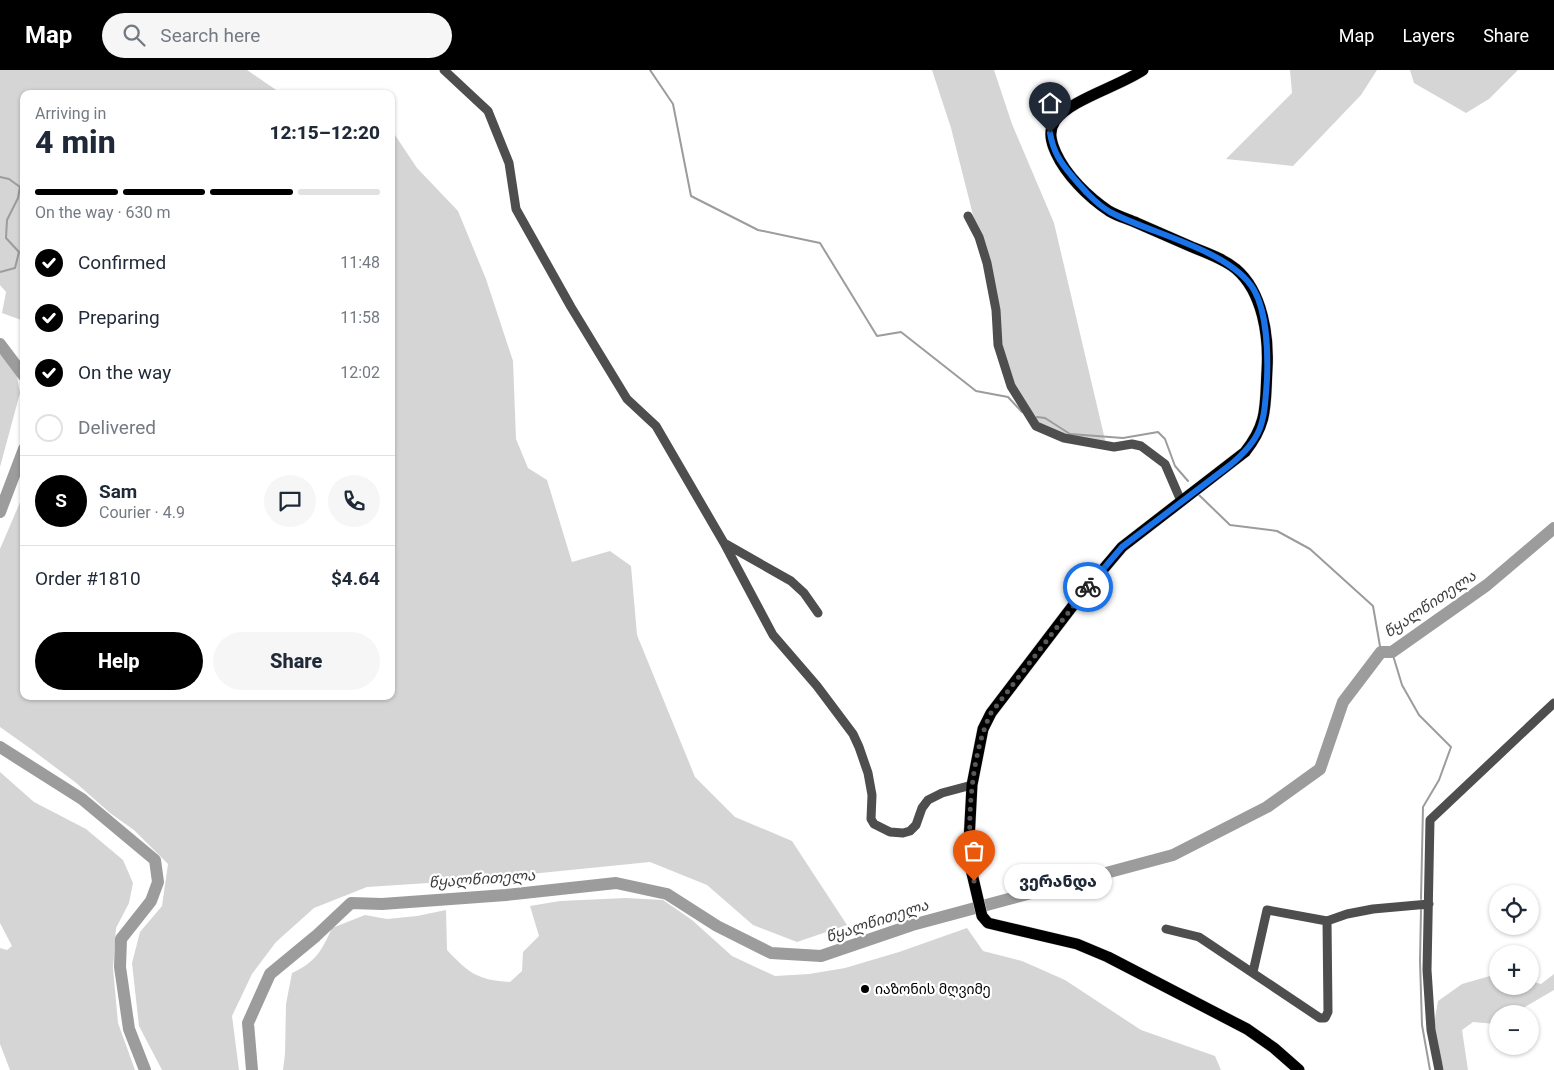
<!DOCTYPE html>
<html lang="en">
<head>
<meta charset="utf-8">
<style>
	:root { --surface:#fff; --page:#f6f6f7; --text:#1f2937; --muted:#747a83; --line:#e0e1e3; --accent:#000 }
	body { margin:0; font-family:Roboto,"Noto Sans Georgian",sans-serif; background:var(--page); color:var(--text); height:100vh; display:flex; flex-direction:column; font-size:19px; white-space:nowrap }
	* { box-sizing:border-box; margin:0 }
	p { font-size:16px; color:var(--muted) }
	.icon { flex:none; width:28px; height:28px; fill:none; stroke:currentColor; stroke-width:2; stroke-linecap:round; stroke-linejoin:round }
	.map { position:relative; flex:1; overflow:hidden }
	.sheet { position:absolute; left:20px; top:20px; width:375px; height:610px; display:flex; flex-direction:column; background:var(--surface); border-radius:10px; box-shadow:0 1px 4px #0004 }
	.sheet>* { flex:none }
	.controls { position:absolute; left:1489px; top:815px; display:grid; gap:10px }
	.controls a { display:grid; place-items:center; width:50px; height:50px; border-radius:50%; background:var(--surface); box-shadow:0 1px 4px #0004; font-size:25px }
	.pin { position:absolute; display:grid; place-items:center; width:42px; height:42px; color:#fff; margin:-51px -21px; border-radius:50% 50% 50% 0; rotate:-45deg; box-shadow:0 0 5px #0007 }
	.pin .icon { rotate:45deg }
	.courier { position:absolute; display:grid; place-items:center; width:50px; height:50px; margin:-25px; border:4px solid #1a73e8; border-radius:50%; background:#fff; color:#222; box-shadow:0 1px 6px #0007 }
	.bubble { position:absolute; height:35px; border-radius:18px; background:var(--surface); box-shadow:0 1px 4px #0004; font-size:16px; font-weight:800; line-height:35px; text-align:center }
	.headline em { font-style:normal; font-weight:800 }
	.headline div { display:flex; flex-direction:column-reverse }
	.headline { display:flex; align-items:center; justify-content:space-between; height:85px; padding:0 15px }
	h1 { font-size:32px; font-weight:800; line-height:38px }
	.bar { display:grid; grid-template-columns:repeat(4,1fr); gap:8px 5px; align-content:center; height:60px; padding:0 15px }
	.bar i { height:6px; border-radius:4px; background:var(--line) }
	.bar .active { background:var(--accent) }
	.bar p { grid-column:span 4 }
	.line { display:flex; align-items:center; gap:12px; padding:0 15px; border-top:1px solid var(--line) }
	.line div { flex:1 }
	.round { display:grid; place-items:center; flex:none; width:52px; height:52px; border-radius:26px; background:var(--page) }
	ol { padding:0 15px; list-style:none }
	li { display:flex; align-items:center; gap:15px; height:55px }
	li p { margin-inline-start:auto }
	li .icon { padding:5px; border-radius:50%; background:var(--accent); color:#fff; stroke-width:4 }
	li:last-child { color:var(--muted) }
	li i { width:28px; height:28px; border:2px solid var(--line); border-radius:50% }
	.cta { display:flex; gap:10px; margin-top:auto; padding:10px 15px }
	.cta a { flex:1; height:58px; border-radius:30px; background:var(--accent); color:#fff; font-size:20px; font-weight:800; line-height:58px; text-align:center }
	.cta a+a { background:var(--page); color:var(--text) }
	header { display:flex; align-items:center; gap:30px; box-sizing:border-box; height:70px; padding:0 25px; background:var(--accent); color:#fff }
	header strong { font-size:24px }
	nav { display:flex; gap:28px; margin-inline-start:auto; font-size:18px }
	.search { width:350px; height:45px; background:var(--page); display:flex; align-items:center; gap:12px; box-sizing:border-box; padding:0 18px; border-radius:28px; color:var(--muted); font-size:19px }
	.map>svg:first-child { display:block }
</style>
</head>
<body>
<header>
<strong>Map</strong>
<div class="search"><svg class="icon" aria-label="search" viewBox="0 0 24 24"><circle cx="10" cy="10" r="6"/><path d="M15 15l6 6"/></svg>Search here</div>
<nav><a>Map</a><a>Layers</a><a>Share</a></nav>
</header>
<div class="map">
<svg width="1554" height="1000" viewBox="0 0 1554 1000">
	<rect width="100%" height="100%" fill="#fff"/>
	<path fill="#d5d5d5" d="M0 0H247L282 24H24V251L2 243 6 222 0 215Z
		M932 0H994L1012 54 1054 153 1106 374 1066 367 1041 356 1011 319 992 220 951 58Z
		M1290 0H1377L1361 25 1293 96 1226 89 1292 23Z
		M1410 0H1518L1489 29 1466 43 1414 13Z
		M391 59 417 98 458 141 486 209 513 291 516 369 528 398 547 410 572 492 610 481 631 496 637 565 695 707 735 747 792 771 847 855 797 872 753 855 707 815 650 792 460 811 367 817 314 838 276 872 252 904 232 946 239 1000H162L139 956 132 893 140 862 162 836 168 794 134 760 110 743 75 712 31 679 0 657V479L24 423V626H391Z
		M0 284 16 301 20 323 0 397Z
		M0 702 34 732 86 759 123 790 133 813 129 833 116 858 113 898 118 953 135 1000H10L0 974V878L7 880 12 876 0 853Z
		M626 828 663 830 692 850 732 886 775 906 809 904 845 898 899 882 967 858 983 881 1022 891 1065 910 1141 960 1215 986 1221 1000H283L285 984 286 934 292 903C316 892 322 880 332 858L365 845 387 849 417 846 446 840 447 880C469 903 477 910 510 912L522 901 523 882 539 866 530 836 560 831Z
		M1497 904 1498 916H1530V911L1541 914 1554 904V920L1513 944H1498L1497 953 1495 954 1473 952 1462 960 1468 1000H1444L1433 959 1438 931 1462 914Z"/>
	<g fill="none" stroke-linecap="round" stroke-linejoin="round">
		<path stroke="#9c9c9c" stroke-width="2" d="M650 0 673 34 691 126 758 160 820 173 877 266 901 262 976 321 1008 327 1022 342
			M0 107 9 109 20 117 18 128 7 150 6 168 19 182 15 198 0 202
			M1037 347 1045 348 1070 364 1123 368 1158 362 1165 369 1175 396 1188 411
			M1199 425 1230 455 1277 461 1310 479 1373 536 1381 582
			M1392 582 1402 615 1419 645 1451 677 1439 710 1423 737 1421 829
			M1421 840 1420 891 1422 955 1430 1000"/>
		<path stroke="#9c9c9c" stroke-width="12" d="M0 274 24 306
			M0 442 24 379
			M0 677 82 729 155 790 158 812 151 831 121 869 120 897 129 959 145 1000
			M252 1000 248 953 270 904 316 866 351 833 382 834 506 825 616 813 667 824 717 856 771 883 821 886 912 855 1173 785 1267 737 1320 699 1343 632 1381 582H1392L1487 515 1554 458"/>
		<g stroke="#dbdbdb" stroke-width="12">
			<path id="major" d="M1143 0C1120 16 1069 30 1055 51 1048 61 1051 72 1056 83 1066 105 1088 127 1109 141 1117 146 1128 149 1137 153 1155 161 1174 169 1192 177 1207 183 1224 189 1236 199 1263 222 1269 267 1267 300 1265 336 1268 353 1245 382L1122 477 1078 529 991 643 983 659 972 715 969 771 970 795 982 846 988 853 1077 874 1108 887 1247 959 1274 978 1299 1000"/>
		</g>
		<path stroke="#4e4e4e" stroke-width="9" d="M444 0 488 41 509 93 516 139 571 237 627 329 656 356 724 473 773 565 817 616 853 664 859 677 868 703 872 725 871 749 874 754 890 762 903 763 910 761 916 755 922 738 928 730 942 723 972 715
			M968 146 979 167 987 193 996 240 998 275 1011 316 1036 356 1064 368 1114 377 1132 374 1141 376 1165 394 1181 431
			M724 473 791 511 804 523 818 543
			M1166 859 1199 867 1320 948H1325L1328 942 1327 851
			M1253 902 1267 840 1327 851 1347 844 1373 839 1429 834
			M1439 1000 1431 960 1427 900 1430 750 1554 633"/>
		<use href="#major" stroke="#000" stroke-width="11"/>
	</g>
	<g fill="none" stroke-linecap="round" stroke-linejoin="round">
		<path stroke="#595959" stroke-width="5" stroke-dasharray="0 9" d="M974 811C965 765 970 685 991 643L1088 517"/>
		<path stroke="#1a73e8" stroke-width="6" d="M1050 63C1053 81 1060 92 1072 106 1083 119 1095 133 1110 142 1151 164 1231 180 1254 220 1267 243 1268 284 1267 309 1264 352 1264 367 1230 395L1122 477 1088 517"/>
	</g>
	<circle fill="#000" stroke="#fff" stroke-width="2" cx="865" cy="919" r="5"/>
	<g text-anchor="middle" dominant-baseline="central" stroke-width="4.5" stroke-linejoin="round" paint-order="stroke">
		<g font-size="14" fill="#000" stroke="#fff" text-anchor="start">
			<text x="875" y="919">იაზონის მღვიმე</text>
		</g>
		<g font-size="15" font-style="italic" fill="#3d3d3d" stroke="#fff">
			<text transform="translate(1430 534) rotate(-34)">წყალწითელა</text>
			<text transform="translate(482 809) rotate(-4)">წყალწითელა</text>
			<text transform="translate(877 851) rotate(-18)">წყალწითელა</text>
		</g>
	</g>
</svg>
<div class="controls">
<a><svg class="icon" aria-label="locate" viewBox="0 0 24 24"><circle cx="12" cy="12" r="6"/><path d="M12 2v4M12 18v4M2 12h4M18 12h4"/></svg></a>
<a>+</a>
<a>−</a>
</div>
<div class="pin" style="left:974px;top:811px;background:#ea580c"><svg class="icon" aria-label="bag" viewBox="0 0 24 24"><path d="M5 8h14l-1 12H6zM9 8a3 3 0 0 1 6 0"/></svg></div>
<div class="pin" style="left:1050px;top:63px;background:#1f2937"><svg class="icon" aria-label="home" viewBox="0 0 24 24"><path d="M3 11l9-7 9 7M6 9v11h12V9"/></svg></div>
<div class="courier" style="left:1088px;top:517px"><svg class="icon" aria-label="bike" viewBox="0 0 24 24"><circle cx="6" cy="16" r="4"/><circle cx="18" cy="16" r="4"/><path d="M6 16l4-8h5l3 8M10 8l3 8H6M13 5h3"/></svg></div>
<div class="bubble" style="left:1004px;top:794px;width:108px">ვერანდა</div>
<section class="sheet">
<div class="headline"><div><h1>4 min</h1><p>Arriving in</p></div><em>12:15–12:20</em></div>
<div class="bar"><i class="active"></i><i class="active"></i><i class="active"></i><i></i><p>On the way · 630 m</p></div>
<ol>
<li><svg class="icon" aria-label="check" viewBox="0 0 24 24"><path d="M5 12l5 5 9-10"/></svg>Confirmed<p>11:48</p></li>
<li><svg class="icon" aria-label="check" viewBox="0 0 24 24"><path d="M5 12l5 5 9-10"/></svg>Preparing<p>11:58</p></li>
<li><svg class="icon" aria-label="check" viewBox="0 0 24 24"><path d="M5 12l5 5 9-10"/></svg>On the way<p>12:02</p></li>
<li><i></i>Delivered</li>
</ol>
<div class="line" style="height:90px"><b class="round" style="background:var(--accent);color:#fff">S</b><div><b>Sam</b><p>Courier · 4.9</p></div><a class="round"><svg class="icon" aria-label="chat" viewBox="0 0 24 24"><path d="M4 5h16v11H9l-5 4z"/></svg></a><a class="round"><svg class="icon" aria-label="phone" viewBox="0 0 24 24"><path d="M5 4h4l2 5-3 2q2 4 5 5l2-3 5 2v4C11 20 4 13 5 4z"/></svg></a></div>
<div class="line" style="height:65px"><div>Order #1810</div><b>$4.64</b></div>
<div class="cta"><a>Help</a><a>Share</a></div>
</section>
</div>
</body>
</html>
